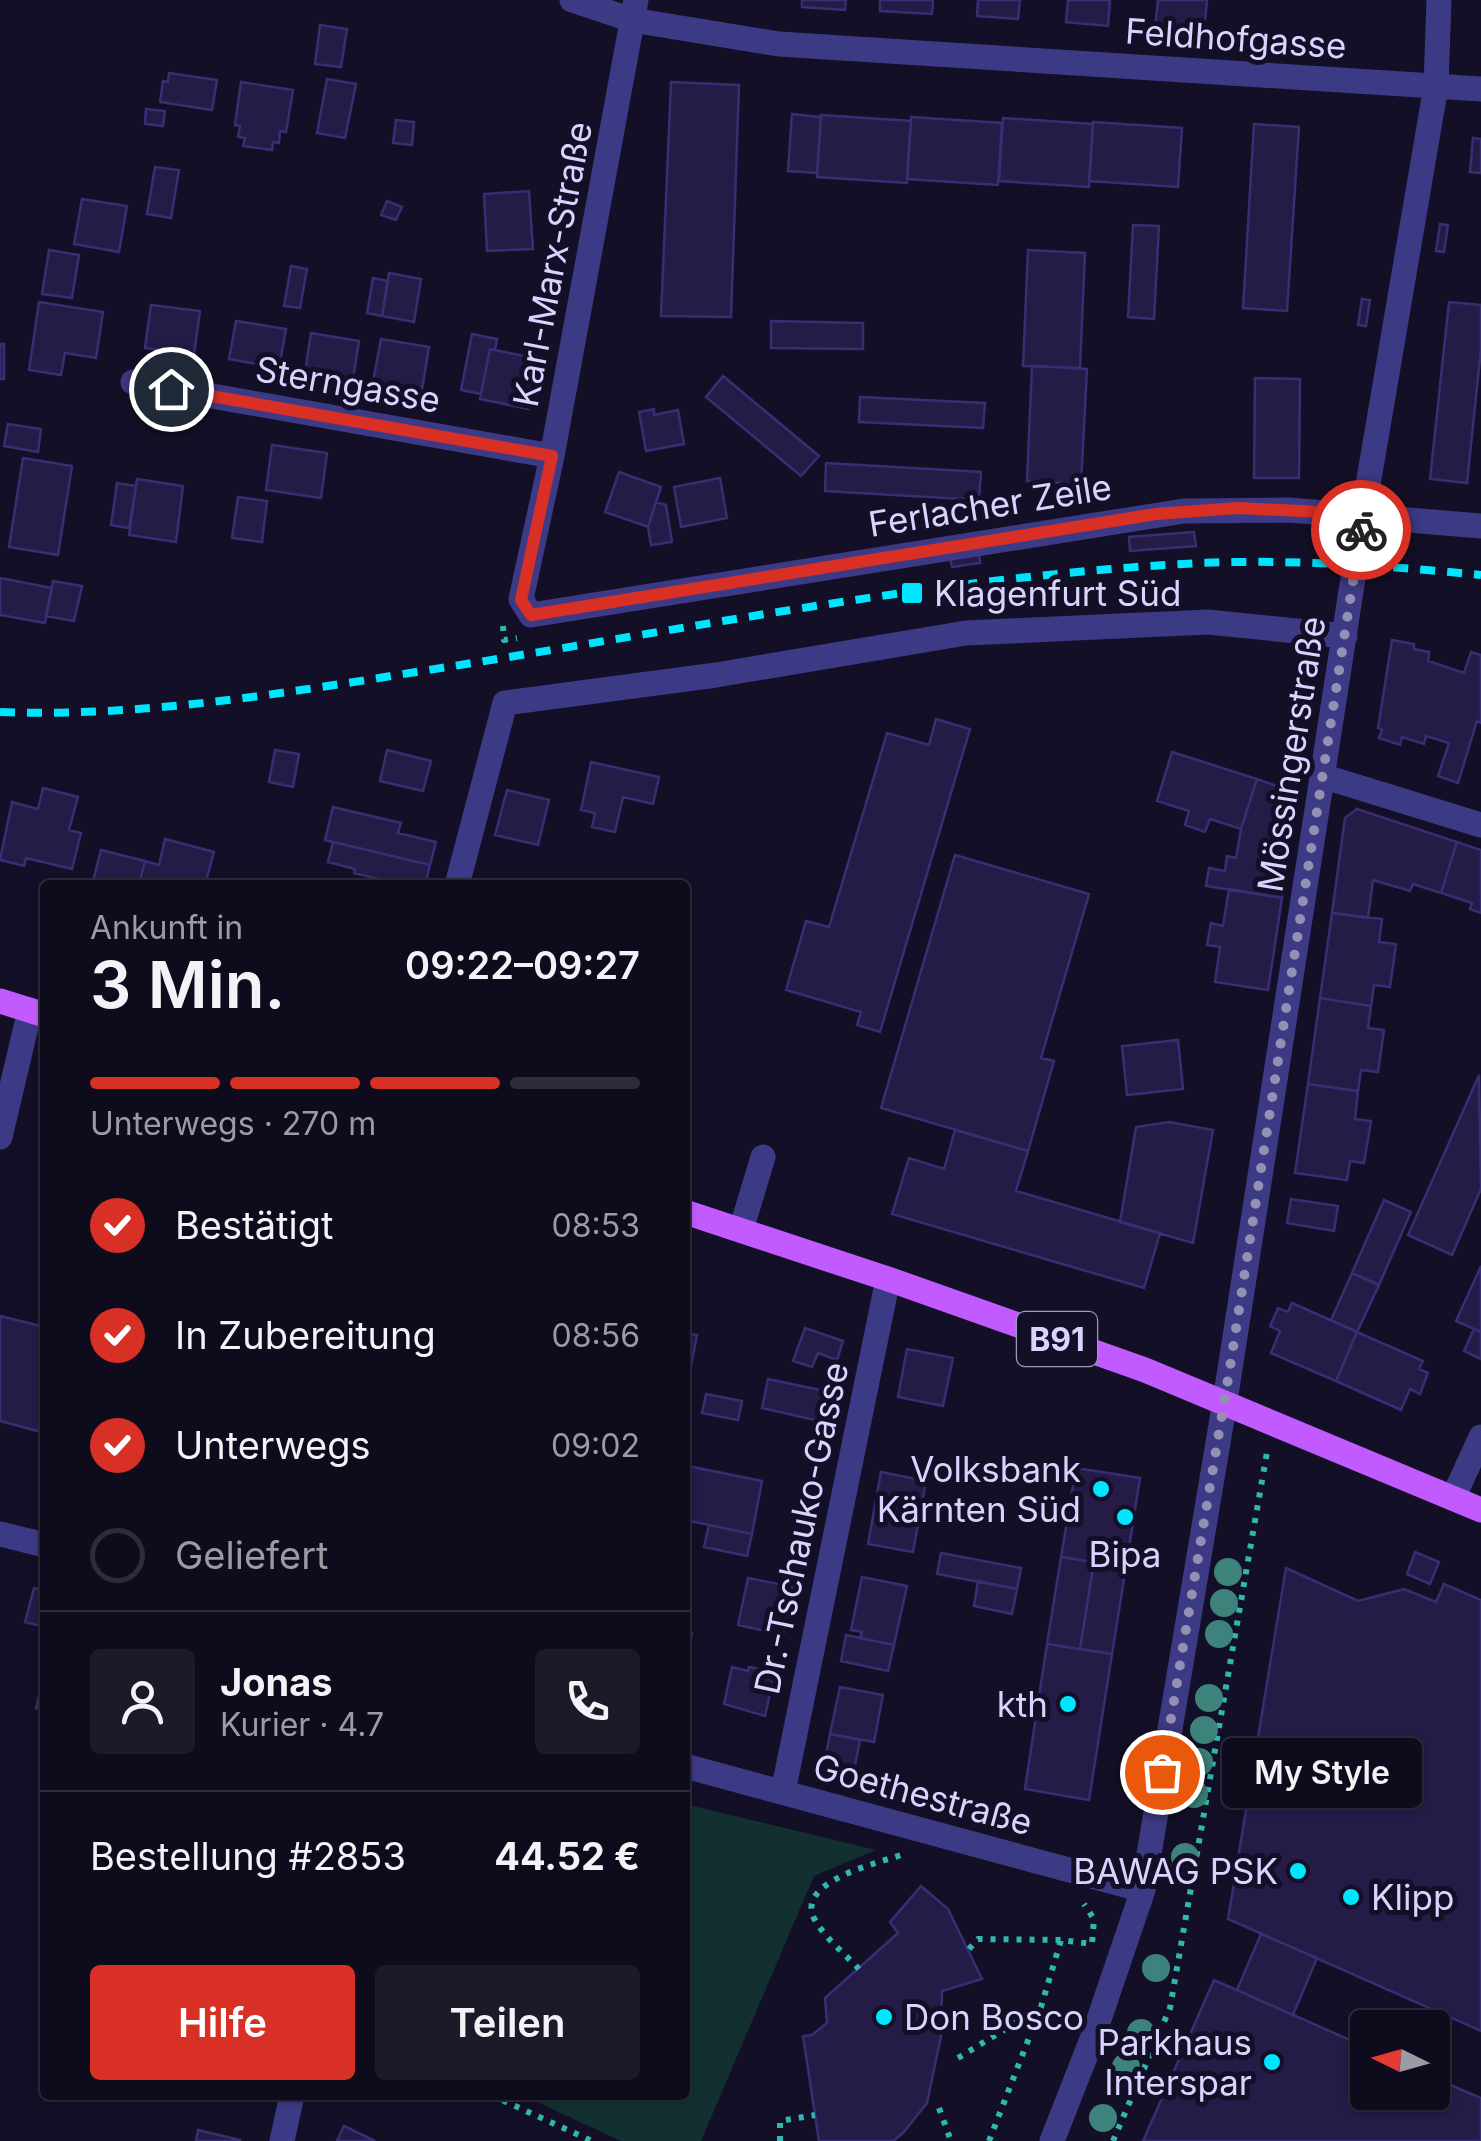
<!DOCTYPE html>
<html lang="de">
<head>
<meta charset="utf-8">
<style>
	:root { --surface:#0e0b1c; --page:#1c1929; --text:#f1f3f6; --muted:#9b9ba3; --line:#2e2b3b; --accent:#d93025 }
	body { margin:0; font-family:Inter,sans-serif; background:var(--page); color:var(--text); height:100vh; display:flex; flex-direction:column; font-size:38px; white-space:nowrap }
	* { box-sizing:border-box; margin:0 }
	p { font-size:32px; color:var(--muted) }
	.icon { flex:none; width:55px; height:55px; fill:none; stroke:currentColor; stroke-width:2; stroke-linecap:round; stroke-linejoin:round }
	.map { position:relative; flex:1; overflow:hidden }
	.sheet { position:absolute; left:40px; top:880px; width:650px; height:1220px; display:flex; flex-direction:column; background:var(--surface); border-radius:10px; box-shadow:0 2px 8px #0004,0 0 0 2px var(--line) }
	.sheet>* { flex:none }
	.needle { width:65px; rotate:275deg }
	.buttons { position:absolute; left:1350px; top:2010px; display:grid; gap:20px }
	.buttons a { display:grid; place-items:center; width:100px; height:100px; border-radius:10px; background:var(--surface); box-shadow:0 2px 8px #0004,0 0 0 2px var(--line); font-size:50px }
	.pin { position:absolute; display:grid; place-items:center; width:85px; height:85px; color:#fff; margin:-42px; border:5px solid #fff; border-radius:50%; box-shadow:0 2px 10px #0007 }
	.courier { position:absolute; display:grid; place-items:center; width:100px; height:100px; margin:-50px; border:8px solid #d93025; border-radius:50%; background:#fff; color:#222; box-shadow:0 2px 12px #0007 }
	.bubble { position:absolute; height:70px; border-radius:10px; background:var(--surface); box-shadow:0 2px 8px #0004,0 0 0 2px var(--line); font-size:32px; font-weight:600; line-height:70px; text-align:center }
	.head em { font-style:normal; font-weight:600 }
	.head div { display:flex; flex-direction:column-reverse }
	.head { display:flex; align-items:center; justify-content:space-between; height:170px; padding:0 50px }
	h1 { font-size:65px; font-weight:600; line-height:75px }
	.bar { display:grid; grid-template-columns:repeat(4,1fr); gap:15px 10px; align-content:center; height:120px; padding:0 50px }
	.bar i { height:12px; border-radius:8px; background:var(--line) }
	.bar .current { background:var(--accent) }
	.bar p { grid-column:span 4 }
	.line { display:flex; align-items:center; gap:25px; padding:0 50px; border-top:2px solid var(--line) }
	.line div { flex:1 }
	.round { display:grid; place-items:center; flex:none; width:105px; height:105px; border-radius:10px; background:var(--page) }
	ol { padding:0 50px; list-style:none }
	li { display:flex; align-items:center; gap:30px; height:110px }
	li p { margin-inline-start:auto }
	li .icon { padding:10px; border-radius:50%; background:var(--accent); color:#fff; stroke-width:4 }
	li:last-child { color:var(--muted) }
	li i { width:55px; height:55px; border:5px solid var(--line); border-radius:50% }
	.action { display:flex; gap:20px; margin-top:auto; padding:20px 50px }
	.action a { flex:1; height:115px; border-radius:10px; background:var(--accent); color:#fff; font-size:40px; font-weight:600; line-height:115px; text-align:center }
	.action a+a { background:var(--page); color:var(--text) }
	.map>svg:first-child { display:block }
</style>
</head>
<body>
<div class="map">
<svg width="1481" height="2141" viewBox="0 0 1481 2141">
	<rect width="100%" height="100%" fill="#130f26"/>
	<path fill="#12302f" d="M685 1804 876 1850 814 1876 701 2141H621L522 2095H685Z"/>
	<path fill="#241b47" stroke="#3b2d73" stroke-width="2.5" d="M802 0H846L845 10 802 7Z
		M880 0H933L932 14 880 11Z
		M978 0H1020L1018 19 977 16Z
		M1068 0H1110L1108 26 1066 22Z
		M1158 0H1207L1204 32 1155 28Z
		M320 25 347 29 341 67 315 64Z
		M169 73 217 80 212 110 160 102 163 81 168 82Z
		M327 79 356 84 345 138 317 133Z
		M241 82 293 90 286 132 280 131 279 143 273 142 272 150 243 146 245 138 238 137 240 126 235 125Z
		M671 82 739 85 731 317 661 316Z
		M146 109 165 111 163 126 145 124Z
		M792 114 821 117 817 173 788 171Z
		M821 115 911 121 907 183 817 177Z
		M911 117 1002 123 998 185 907 179Z
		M1003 118 1093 124 1089 187 999 181Z
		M396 120 414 122 412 145 393 143Z
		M1093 122 1182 128 1178 187 1089 181Z
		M1254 124 1299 127 1287 311 1243 308Z
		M1473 138 1481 139V173L1470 172Z
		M155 167 179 170 171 218 147 214Z
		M529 191 533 249 487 251 484 194Z
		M82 199 127 206 119 252 74 244Z
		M387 201 402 207 396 220 381 215Z
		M1440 224 1448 225 1444 252 1436 251Z
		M1133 225 1159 226 1154 319 1128 317Z
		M49 250 79 255 72 298 42 294Z
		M1028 250 1085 253 1080 368 1023 366Z
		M291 266 307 269 300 308 284 306Z
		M389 273 421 279 414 322 382 316Z
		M373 278 388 281 382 316 367 313Z
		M1362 299 1370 300 1366 326 1358 325Z
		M39 302 103 312 96 358 65 353 61 375 29 370Z
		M1449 302 1481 305V349L1467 483 1430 479Z
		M151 305 200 311 194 355 145 348Z
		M236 321 286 329 279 368 229 359Z
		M771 321 863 323V349L771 348Z
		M311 333 359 341 353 379 305 372Z
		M472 334 497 339 495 350 490 349 481 394 461 390Z
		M381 339 429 347 422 390 373 382Z
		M0 344H4V379H0Z
		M490 349 539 359 529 409 480 399Z
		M1032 366 1087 369 1081 484 1027 481Z
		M723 376 819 456 801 476 706 397Z
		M1255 378 1300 379 1299 478H1254Z
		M860 397 985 403 983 428 859 422Z
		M654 409V415L678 410 684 444 646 451 639 412Z
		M8 424 41 429 38 452 4 446Z
		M272 445 327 453 321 498 266 490Z
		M23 458 72 466 58 555 9 547Z
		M826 463 981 472 979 500 825 491Z
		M619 472 661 487 648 527 605 512Z
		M720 478 727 518 681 527 674 487Z
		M137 479 183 486 176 542 129 535Z
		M117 483 136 486 129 528 111 525Z
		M238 497 267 501 262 542 232 538Z
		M656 502 666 505 672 542 651 545 648 527Z
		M1194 532 1196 546 1130 551 1129 537Z
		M979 552 980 563 952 567 950 557Z
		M0 578 52 588 45 623 0 615Z
		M53 581 82 586 74 621 46 616Z
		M1392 640 1414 644V649L1429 652 1428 661 1464 673 1471 652 1481 655V723L1477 721 1458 783 1438 776 1449 743 1426 736 1424 744 1402 737 1400 745 1379 738 1382 730 1378 728Z
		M936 719 970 729 880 1032 857 1025 861 1012 786 990 806 921 829 927 887 733 929 745Z
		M275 750 299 754 293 787 269 782Z
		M387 750 431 761 423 791 380 781Z
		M1172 752 1257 779 1241 829 1210 819 1205 832 1185 825 1189 811 1157 801Z
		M591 762 659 777 653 804 623 797 615 832 592 827 595 813 581 810Z
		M1257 779 1291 791 1297 801 1282 898 1206 886 1209 868 1225 871 1227 856 1236 858 1241 829Z
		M43 788 78 797 69 830 81 833 72 869 26 858 24 866 0 860 12 802 38 809Z
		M507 790 549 800 538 845 495 835Z
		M333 807 401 823 398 833 436 842 430 865 325 840Z
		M1357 809 1457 842 1441 893 1413 884 1410 891 1373 880 1368 918 1332 913 1345 818Z
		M165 839 214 852 205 885H139L145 861 159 865Z
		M333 842 430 865 425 885H404L354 873 355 869 328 862Z
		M1457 842 1481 850V913L1470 909 1472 903 1441 893Z
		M101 850 145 861 139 885H92Z
		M955 855 1089 894 1041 1058 1054 1061 1028 1151 881 1108Z
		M1229 889 1282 898 1268 990 1215 982 1220 947 1207 945 1211 923 1223 926Z
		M1332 913 1382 919 1379 942 1396 944 1390 987 1374 985 1371 1006 1320 998Z
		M1320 998 1371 1006 1368 1028 1384 1030 1378 1072 1361 1070 1358 1091 1308 1084Z
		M1178 1040 1183 1089 1127 1095 1122 1046Z
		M1479 1075 1481 1189 1452 1255 1408 1235Z
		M1308 1084 1358 1091 1355 1119 1371 1121 1364 1163 1350 1161 1347 1180 1295 1173Z
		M1169 1122 1213 1130 1193 1243 1120 1222 1136 1127Z
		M955 1130 1028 1151 1016 1191 1160 1233 1144 1288 892 1214 909 1158 944 1169Z
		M1291 1199 1338 1206 1334 1231 1287 1223Z
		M1384 1200 1411 1212 1379 1285 1352 1273Z
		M1481 1266V1332L1456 1321Z
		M1352 1273 1379 1285 1357 1332 1331 1320Z
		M1292 1303 1357 1332 1336 1381 1271 1353 1280 1331 1270 1326 1278 1308 1288 1312Z
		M0 1316 45 1327V1433L0 1421Z
		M805 1328 843 1341 837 1360 818 1353 812 1367 793 1361Z
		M1474 1329 1481 1332V1359L1464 1351Z
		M1357 1332 1423 1361 1419 1369 1428 1373 1420 1394 1410 1389 1401 1410 1336 1381Z
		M685 1333 697 1335 690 1372 685 1371Z
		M907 1349 953 1358 943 1406 898 1397Z
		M768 1379 834 1393 828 1423 762 1408Z
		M706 1394 742 1401 738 1420 702 1413Z
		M688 1466 762 1481 752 1534 685 1520Z
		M1076 1468 1140 1478 1126 1567 1061 1557Z
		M881 1472 926 1481 913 1552 868 1544Z
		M709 1525 752 1534 747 1556 704 1547Z
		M1415 1552 1439 1562 1430 1584 1407 1574Z
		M941 1553 1021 1568 1017 1589 937 1574Z
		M1061 1557 1094 1562 1080 1649 1047 1644Z
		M1094 1562 1126 1567 1112 1654 1080 1649Z
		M1286 1568 1358 1601 1404 1589 1436 1602 1444 1584 1481 1600V2031L1228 1919Z
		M862 1577 907 1586 894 1645 860 1638 862 1632 851 1630Z
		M748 1578 793 1587 783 1635 738 1625Z
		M978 1581 1017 1589 1012 1614 974 1606Z
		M34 1588 45 1591V1627L25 1622Z
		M685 1632 692 1633 687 1656H685Z
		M846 1635 894 1645 888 1671 841 1661Z
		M1047 1644 1112 1654 1089 1800 1025 1789Z
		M732 1667 748 1671 749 1667 775 1672 765 1716 724 1704Z
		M45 1671V1710L36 1708Z
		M840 1687 883 1695 874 1742 830 1734Z
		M830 1734 860 1740 854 1771 824 1765Z
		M921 1886 948 1909 982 1979 942 1991 941 2036 927 2103 903 2133 893 2141H819L803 2036 812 2035 827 2023 825 1998 898 1933 890 1922Z
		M1261 1934 1317 1958 1293 2015 1237 1990Z
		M1214 1980 1368 2048V2092H1432V2077L1481 2098V2141H1143Z
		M344 2126 375 2141H337Z
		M198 2130 240 2140 239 2141H196Z"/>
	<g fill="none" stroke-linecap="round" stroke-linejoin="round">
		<path stroke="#2fb8b0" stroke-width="6" stroke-dasharray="5 8" stroke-linecap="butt" d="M503 626 504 640 517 638
			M969 1949 978 1939 1061 1940
			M859 1969C845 1954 825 1938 815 1920 793 1882 878 1863 901 1855
			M958 2058 1038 2009
			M491 2095 592 2141
			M939 2108 951 2141
			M780 2141V2121L815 2115
			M989 2141 1041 2007 1061 1940 1092 1944 1094 1919 1084 1904
			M1113 2141 1170 2008 1267 1452"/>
		<path stroke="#3d3a85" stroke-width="25" d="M572 0 632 20 779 44 1481 89
			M636 0 552 456 521 599 531 615 1184 511 1289 510 1481 526
			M133 382 552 456
			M1322 776 1481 825
			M457 885 505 703 716 675 966 633 1208 622 1345 636
			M0 1137 30 1010
			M741 1230 763 1157
			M1453 1498 1481 1437
			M0 1534 45 1545
			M685 1766 1143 1890
			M783 1792 888 1279
			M282 2141 292 2095
			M1052 2141 1094 2034 1143 1890 1225 1401 1363 514 1436 86 1439 0"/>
		<path stroke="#c25bff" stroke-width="25" d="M0 1001 45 1015
			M685 1212 888 1279 1145 1370 1481 1510"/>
		<path stroke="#00e5ff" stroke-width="8" stroke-dasharray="15 12" stroke-linecap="butt" d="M0 712C156 718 313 688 466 664 710 625 954 575 1201 563 1294 559 1389 566 1481 575"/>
	</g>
	<g fill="#3d827b">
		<circle cx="1228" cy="1572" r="14"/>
		<circle cx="1224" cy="1603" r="14"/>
		<circle cx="1219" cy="1634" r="14"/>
		<circle cx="1209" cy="1698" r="14"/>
		<circle cx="1204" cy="1730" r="14"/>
		<circle cx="1199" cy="1762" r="14"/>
		<circle cx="1194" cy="1794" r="14"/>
		<circle cx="1185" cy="1857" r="14"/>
		<circle cx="1156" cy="1968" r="14"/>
		<circle cx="1141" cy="2033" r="14"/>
		<circle cx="1126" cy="2067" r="14"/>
		<circle cx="1103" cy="2118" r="14"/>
	</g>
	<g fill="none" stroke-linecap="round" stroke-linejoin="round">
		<path stroke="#948fb3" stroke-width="10" stroke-dasharray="0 18" d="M1162 1772 1230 1367 1361 530"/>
		<path stroke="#d93025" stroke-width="12" d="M171 389 552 456 521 600 531 615 1156 514 1238 508 1362 514 1361 530"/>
	</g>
	<g fill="#00e5ff" stroke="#130f26" stroke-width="4">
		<rect x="900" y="581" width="24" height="24" rx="5"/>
		<circle cx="1101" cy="1489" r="10"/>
		<circle cx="1125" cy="1517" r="10"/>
		<circle cx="1068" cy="1704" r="10"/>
		<circle cx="1298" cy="1871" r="10"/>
		<circle cx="1351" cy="1897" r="10"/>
		<circle cx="884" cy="2017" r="10"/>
		<circle cx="1272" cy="2062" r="10"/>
	</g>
	<g text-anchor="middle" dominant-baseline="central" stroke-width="10" stroke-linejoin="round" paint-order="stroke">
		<rect fill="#130f26" stroke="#9e99be" stroke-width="2.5" x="1017" y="1312" width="80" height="54" rx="8"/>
		<g font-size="32" font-weight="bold" fill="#d9d4ff">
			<text x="1057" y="1339">B91</text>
		</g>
		<g font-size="35" fill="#d9d4ff" stroke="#130f26">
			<text transform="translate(1236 38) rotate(4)">Feldhofgasse</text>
			<text transform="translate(552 264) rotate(-79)">Karl-Marx-Straße</text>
			<text transform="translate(348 384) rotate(10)">Sterngasse</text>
			<text transform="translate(990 505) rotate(-9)">Ferlacher Zeile</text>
			<text transform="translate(1291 754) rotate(-81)">Mössingerstraße</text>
			<text transform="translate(801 1528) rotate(-78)">Dr.-Tschauko-Gasse</text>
			<text transform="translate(923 1794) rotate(15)">Goethestraße</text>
		</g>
		<g font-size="35" fill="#d9d4ff" stroke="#130f26" text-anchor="end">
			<text x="934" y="593" text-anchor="start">Klagenfurt Süd</text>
			<text x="1081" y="1469">Volksbank<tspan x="1081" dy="40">Kärnten Süd</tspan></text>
			<text x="1125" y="1554" text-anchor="middle">Bipa</text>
			<text x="1048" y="1704">kth</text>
			<text x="1278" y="1871">BAWAG PSK</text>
			<text x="1371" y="1897" text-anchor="start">Klipp</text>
			<text x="904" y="2017" text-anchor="start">Don Bosco</text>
			<text x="1252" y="2042">Parkhaus<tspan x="1252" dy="40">Interspar</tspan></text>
		</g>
	</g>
</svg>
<div class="buttons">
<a><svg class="needle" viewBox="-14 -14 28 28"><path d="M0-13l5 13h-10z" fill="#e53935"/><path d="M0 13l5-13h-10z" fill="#9b9ba3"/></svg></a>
</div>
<div class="pin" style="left:1162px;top:1772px;background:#ea580c"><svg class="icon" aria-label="bag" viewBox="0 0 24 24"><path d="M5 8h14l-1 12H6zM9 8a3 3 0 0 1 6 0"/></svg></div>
<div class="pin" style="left:171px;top:389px;background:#1f2937"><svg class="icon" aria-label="home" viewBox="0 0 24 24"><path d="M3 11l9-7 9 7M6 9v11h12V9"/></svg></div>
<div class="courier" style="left:1361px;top:530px"><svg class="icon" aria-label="bike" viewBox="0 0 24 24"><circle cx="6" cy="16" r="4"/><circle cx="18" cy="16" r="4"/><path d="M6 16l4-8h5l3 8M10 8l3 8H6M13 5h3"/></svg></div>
<div class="bubble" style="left:1222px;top:1738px;width:200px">My Style</div>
<section class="sheet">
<div class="head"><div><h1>3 Min.</h1><p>Ankunft in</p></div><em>09:22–09:27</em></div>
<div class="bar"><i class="current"></i><i class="current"></i><i class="current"></i><i></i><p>Unterwegs · 270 m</p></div>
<ol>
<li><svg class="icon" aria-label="check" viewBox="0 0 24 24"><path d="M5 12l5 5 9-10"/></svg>Bestätigt<p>08:53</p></li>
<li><svg class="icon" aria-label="check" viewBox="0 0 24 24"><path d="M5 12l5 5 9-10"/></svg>In Zubereitung<p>08:56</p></li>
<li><svg class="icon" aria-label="check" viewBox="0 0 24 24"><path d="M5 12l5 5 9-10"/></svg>Unterwegs<p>09:02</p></li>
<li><i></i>Geliefert</li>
</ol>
<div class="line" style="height:180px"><a class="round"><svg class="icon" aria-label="person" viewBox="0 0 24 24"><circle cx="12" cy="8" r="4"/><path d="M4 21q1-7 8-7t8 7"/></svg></a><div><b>Jonas</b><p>Kurier · 4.7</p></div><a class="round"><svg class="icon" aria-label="phone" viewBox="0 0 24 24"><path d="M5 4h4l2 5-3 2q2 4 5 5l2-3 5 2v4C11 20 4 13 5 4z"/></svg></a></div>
<div class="line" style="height:130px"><div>Bestellung #2853</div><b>44.52 €</b></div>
<div class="action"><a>Hilfe</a><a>Teilen</a></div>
</section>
</div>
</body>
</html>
